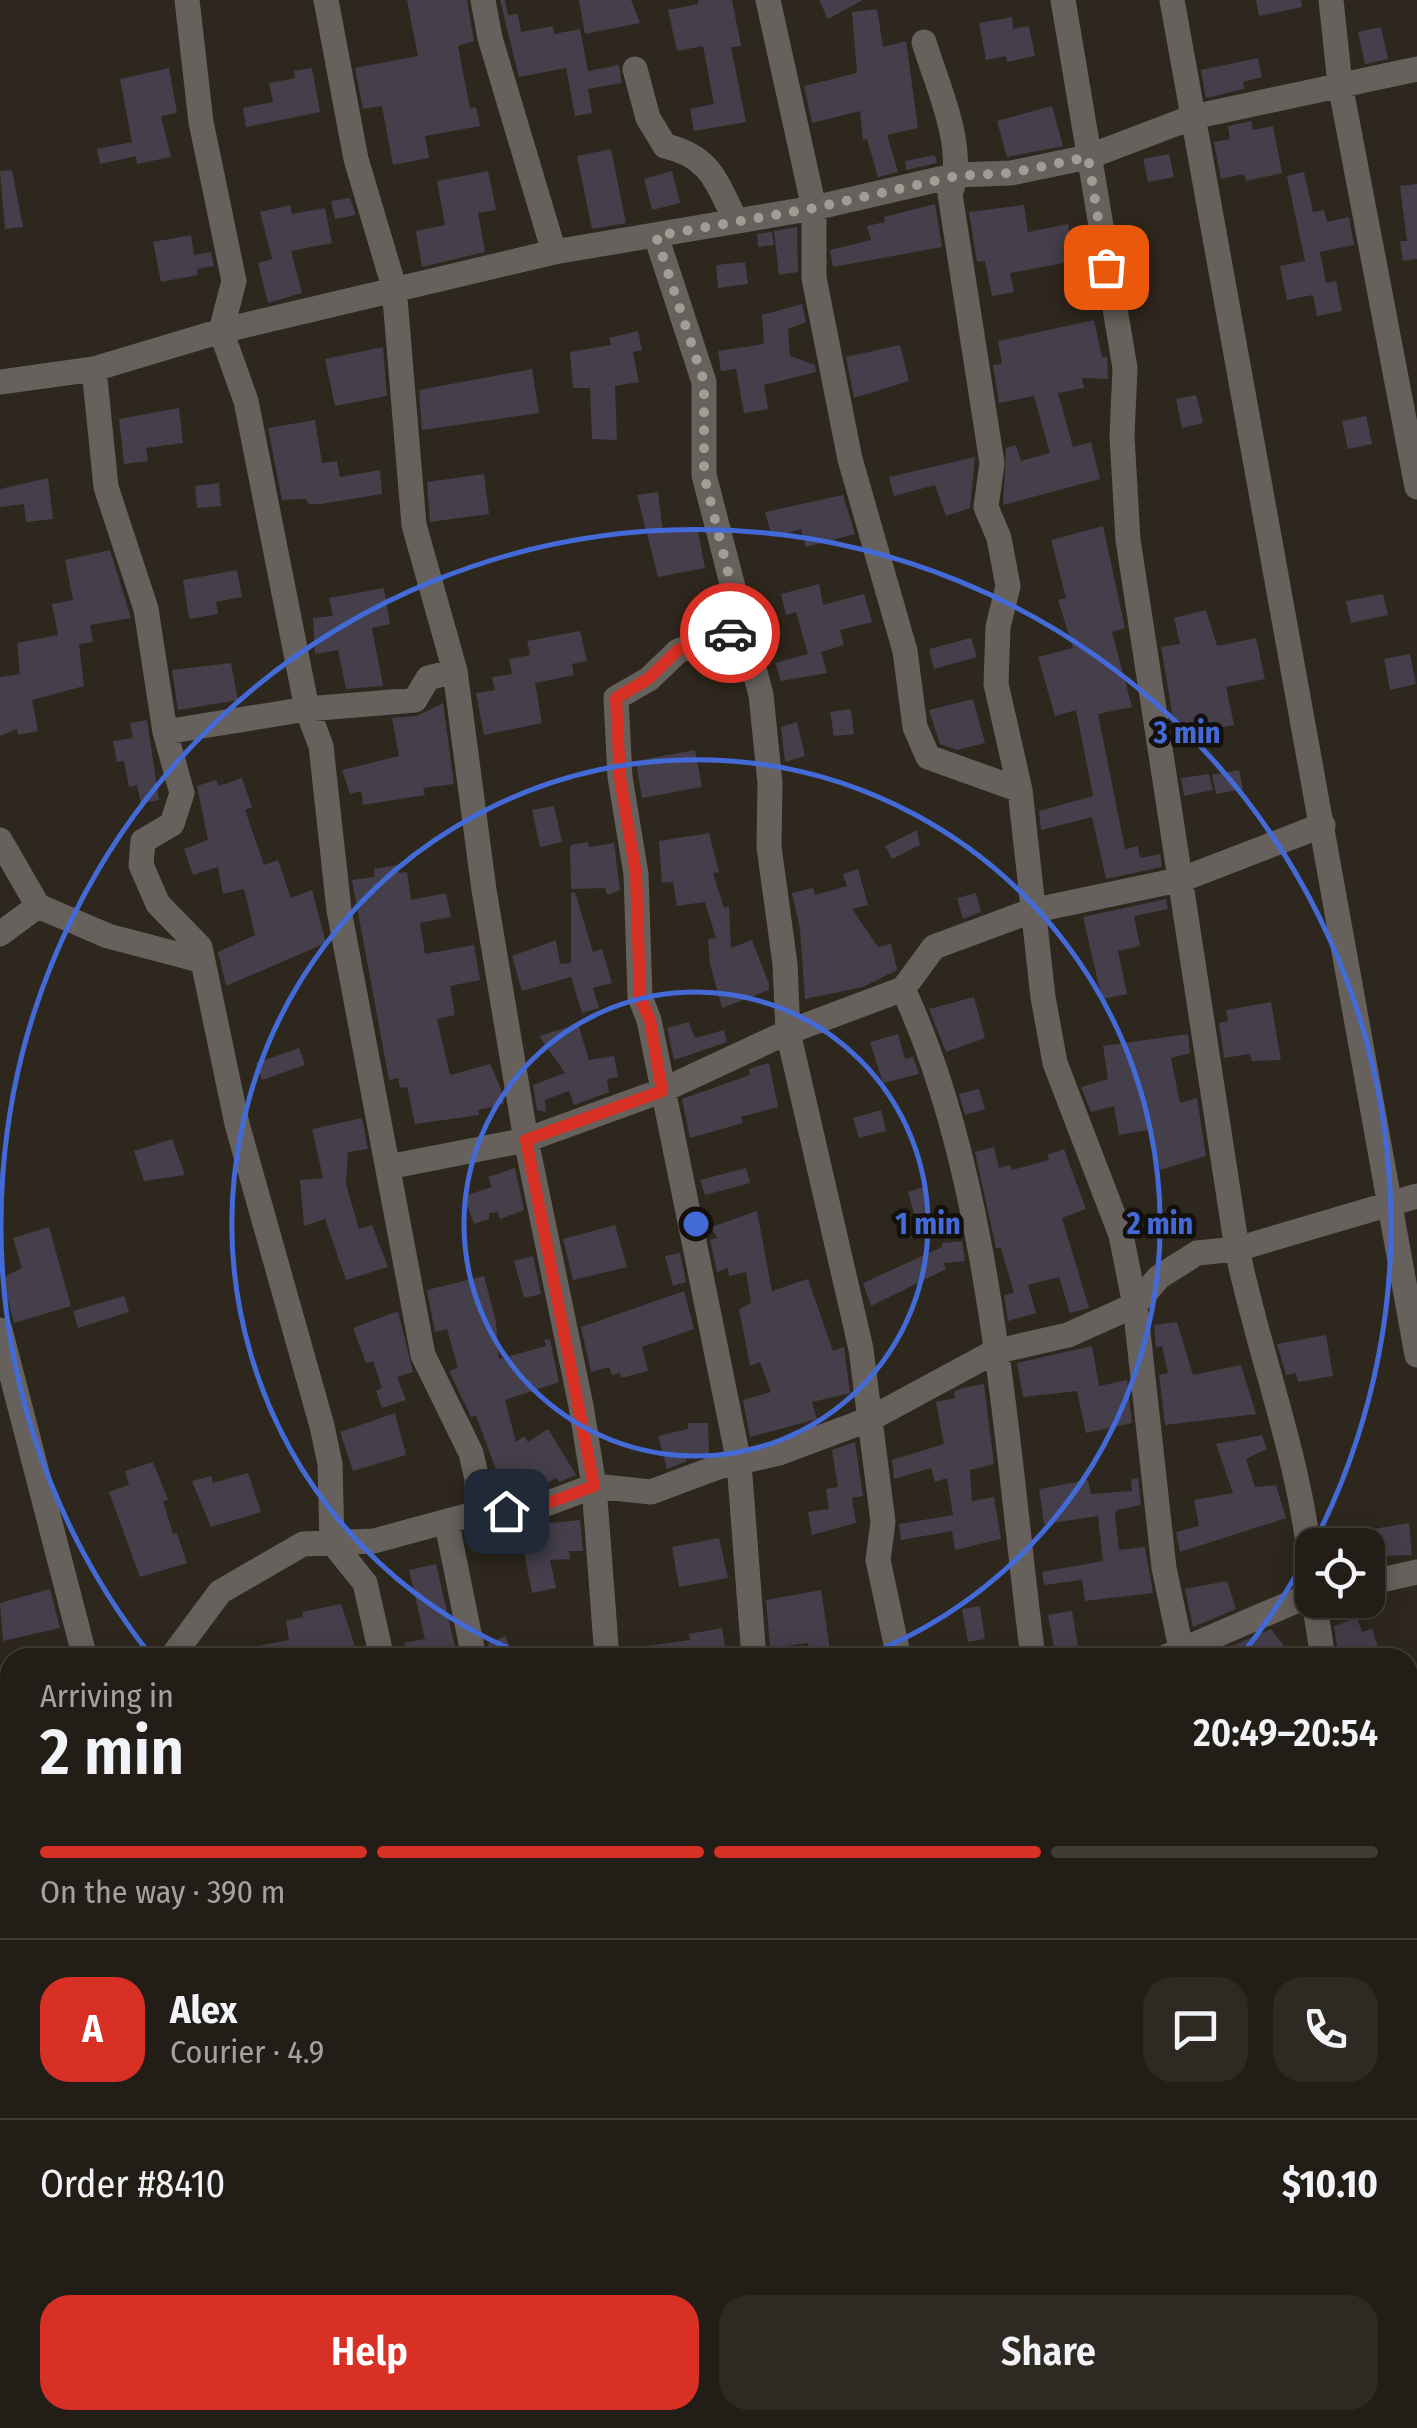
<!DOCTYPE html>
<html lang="en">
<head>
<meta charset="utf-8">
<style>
	:root { --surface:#221d16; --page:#2e2a23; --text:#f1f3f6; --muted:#a2a2a1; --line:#3f3b35; --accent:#d93025 }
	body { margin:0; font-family:"Fira Sans Condensed",sans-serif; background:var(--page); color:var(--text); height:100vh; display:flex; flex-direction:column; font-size:38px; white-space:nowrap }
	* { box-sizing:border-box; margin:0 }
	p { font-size:32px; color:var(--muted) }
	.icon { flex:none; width:55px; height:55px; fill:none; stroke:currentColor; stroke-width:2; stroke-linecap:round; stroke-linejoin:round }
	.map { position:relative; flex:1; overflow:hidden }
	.drawer { position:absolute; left:0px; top:1648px; width:1418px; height:782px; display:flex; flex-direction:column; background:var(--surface); border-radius:30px 30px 0 0; box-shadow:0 5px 25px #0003,0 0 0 2px var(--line) }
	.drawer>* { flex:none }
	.controls { position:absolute; left:1295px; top:1528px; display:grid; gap:20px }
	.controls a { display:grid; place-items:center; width:90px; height:90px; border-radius:20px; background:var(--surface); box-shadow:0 5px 25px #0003,0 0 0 2px var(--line); font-size:50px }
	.pin { position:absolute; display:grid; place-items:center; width:85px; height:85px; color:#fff; margin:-42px; border-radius:20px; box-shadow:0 5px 15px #0006 }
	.courier { position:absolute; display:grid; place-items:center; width:100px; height:100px; margin:-50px; border:8px solid #d93025; border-radius:50%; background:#fff; color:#222; box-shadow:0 2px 12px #0007 }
	.headline em { font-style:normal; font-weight:600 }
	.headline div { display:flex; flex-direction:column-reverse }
	.headline { display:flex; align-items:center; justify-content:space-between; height:170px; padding:0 40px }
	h1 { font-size:65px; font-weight:600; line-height:75px }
	.bar { display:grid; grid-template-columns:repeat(4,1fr); gap:15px 10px; align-content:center; height:120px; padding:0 40px }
	.bar i { height:12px; border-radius:8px; background:var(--line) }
	.bar .current { background:var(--accent) }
	.bar p { grid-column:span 4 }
	.line { display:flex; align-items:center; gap:25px; padding:0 40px; border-top:2px solid var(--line) }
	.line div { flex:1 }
	.round { display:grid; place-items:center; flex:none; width:105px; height:105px; border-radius:30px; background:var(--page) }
	.primary-button { display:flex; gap:20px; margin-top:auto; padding:20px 40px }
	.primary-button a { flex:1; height:115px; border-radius:30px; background:var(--accent); color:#fff; font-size:40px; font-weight:600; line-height:115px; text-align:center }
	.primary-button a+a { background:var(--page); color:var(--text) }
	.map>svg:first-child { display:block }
</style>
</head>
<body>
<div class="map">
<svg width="1417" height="2428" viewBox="0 0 1417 2428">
	<rect width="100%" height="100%" fill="#2e271d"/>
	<path fill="#443f4b" d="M407 0H467L474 41 458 46 470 108 476 107 480 126 425 136 429 158 393 165 382 106 363 109 355 68 418 56Z
		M500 0H505L508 15 518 14 521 32 553 26 554 34 580 29 588 71 619 65 622 83 588 89 592 113 575 116 566 68 519 77Z
		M579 0H631L640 23 585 34Z
		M698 0H732L741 46 731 47 746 122 694 131 690 109 714 104 703 46 677 51 668 10 698 4Z
		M819 0H863L828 19Z
		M1256 0H1301L1302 7 1259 16Z
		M877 9 883 47 906 41 918 128 887 135 898 172 878 177 867 139 863 140 860 111 812 123 804 86 857 73 852 12Z
		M1012 17 1013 29 1029 26 1035 56 1007 62 1006 56 986 60 979 23Z
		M1381 27 1388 59 1365 64 1358 32Z
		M1258 58 1262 77 1243 82 1244 89 1206 98 1201 70Z
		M169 68 177 113 161 116 171 157 137 164 136 156 100 164 97 149 132 142 120 79Z
		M312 68 320 112 246 127 243 108 273 102 269 83 295 78 294 71Z
		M1052 106 1063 146 1007 157 997 121Z
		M1251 121 1253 130 1273 126 1282 173 1246 181 1244 174 1221 179 1214 142 1230 139 1228 126Z
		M611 149 626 223 592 229 577 156Z
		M1169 154 1174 177 1148 182 1143 159Z
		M935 155 937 163 906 170 905 161Z
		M12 170 23 227 5 229 0 171Z
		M488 171 496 210 478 213 485 252 422 267 416 231 445 225 437 181Z
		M672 171 680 203 652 210 644 179Z
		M1304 172 1313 212 1324 210 1327 222 1349 217 1354 245 1320 252 1326 283 1336 281 1342 311 1317 316 1313 295 1287 300 1280 266 1305 261 1287 176Z
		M1417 184V259L1403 261 1400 241H1407L1400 186Z
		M350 198 356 215 335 219 331 201Z
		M935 204 942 247 833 267 830 250 871 240 867 226 885 222 884 217Z
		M290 205 292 214 325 208 332 243 291 251 302 293 268 303 258 263 272 259 260 212Z
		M1024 205 1028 232 1068 224 1074 261 1010 273 1014 292 992 296 985 261 977 262 969 212Z
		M797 227 798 272 779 275 774 231Z
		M772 232 774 245 758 247 757 234Z
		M191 235 194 255 211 252 214 266 197 269 198 275 161 282 153 242Z
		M745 262 748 284 718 288 716 265Z
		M802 304 806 322 788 329 790 356 815 365 816 372 764 385 768 409 744 413 736 369 721 371 718 351 764 344 762 315Z
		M1094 320 1102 357H1107L1108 379 1082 378 1084 388 1058 393 1073 447 1091 442 1100 479 1003 505 1006 448 1016 445 1021 461 1050 453 1034 396 999 403 993 365 1002 364 998 341Z
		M638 331 642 350 633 352 639 382 615 386 617 440 592 439 590 388H573L570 352 611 345 609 338Z
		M900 345 909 381 854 398 846 357Z
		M383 347 387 396 335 406 325 359Z
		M532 369 539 413 422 430 419 390Z
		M1196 395 1203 423 1182 428 1176 399Z
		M179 408 183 443 146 448 148 461 124 464 119 419Z
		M1366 416 1372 444 1348 449 1342 421Z
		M315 420 322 463 337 461 340 477 380 470 382 494 321 504H308L306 499 282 500 268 428Z
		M975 457 970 508 946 516 935 485 894 496 889 477Z
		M484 474 489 514 430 522 427 482Z
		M48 478 53 519 26 522 24 504 0 507V489Z
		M219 483 221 506 197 508 195 486Z
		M658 492 663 533 697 527 705 568 658 577 637 495Z
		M843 495 855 534 806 547 801 529 772 537 765 512Z
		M1103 526 1125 628 1112 632 1132 707 1098 714 1125 849 1138 846 1140 858 1160 854 1162 867 1106 879 1092 817 1041 830 1039 811 1093 796 1076 710 1055 716 1038 657 1073 648 1058 600 1066 598 1051 540Z
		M110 550 131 618 90 625 93 642 79 644 84 686 32 700 38 731 18 735 17 729 0 736V677L20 674 17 643 58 635 52 604 73 600 65 560Z
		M237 570 242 597 216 602 218 614 189 619 183 580Z
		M819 584 823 605 864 594 872 622 840 630 844 645 821 652 827 673 781 681 775 663 808 654 796 612 786 615 781 594Z
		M384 588 390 624 372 628 383 686 346 689 338 650 315 654 313 618 333 616 329 598Z
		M1383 594 1388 615 1351 623 1346 601Z
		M1206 610 1217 646 1256 638 1265 679 1226 687 1234 725 1176 736 1161 647 1180 644 1174 618Z
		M580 631 587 661 572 664 574 675 535 683 542 723 484 735 476 693 495 690 492 677 512 674 509 659 530 655 527 641Z
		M971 638 977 657 934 669 929 649Z
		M1410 654 1416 684 1390 690 1384 659Z
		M231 663 238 700 178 710 172 670Z
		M973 699 985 743 957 750 940 744 929 710Z
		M443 703 454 784 423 788 425 795 363 805 361 791 350 794 342 770 399 756 392 718 417 716Z
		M851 709 854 734 834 736 830 712Z
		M147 720 159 800 141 803 137 785 129 787 124 761 117 762 113 741 133 738 130 723Z
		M797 722 805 756 785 762 781 727Z
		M695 750 702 787 642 798 636 761Z
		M1239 770 1243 789 1216 794 1212 775Z
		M1209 774 1213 790 1184 796 1181 778Z
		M242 778 252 807 245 810 264 865 278 860 291 898 312 890 326 943 226 986 218 952 255 935 244 889 223 894 218 867 193 875 184 849 208 840 197 786 216 780 219 786Z
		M554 806 562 842 540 847 532 810Z
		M917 830 920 845 892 859 885 846Z
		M709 833 719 872 713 873 724 908 729 906 731 948 752 940 769 984V990L722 1008 710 964 708 939 716 938 705 902 677 906 673 882 662 883 659 841Z
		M588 842 589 847 614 843 620 890 607 895 605 888 571 889 570 845Z
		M397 865 399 873 407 872 411 900 446 893 451 917 420 923 425 954 474 945 480 980 450 986 455 1015 437 1019 450 1075 490 1064 501 1089 504 1104 478 1110 479 1115 415 1124 407 1087 400 1088 398 1078 389 1080 352 880 375 877 374 869Z
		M858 869 868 905 852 909 878 947 891 944 897 970 863 987 805 999 800 929 792 893 813 888 815 895 847 886 843 874Z
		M575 892 593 952 602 949 612 983 593 988 599 1008 582 1013 571 977 522 991 512 956 556 940 560 964 571 963V893Z
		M976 893 981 912 963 919 957 898Z
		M1166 899 1168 909 1134 916 1140 946 1118 951 1127 994 1102 999 1083 917Z
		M974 997 985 1038 946 1052 929 1009Z
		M1271 1002 1281 1060 1252 1061 1250 1054 1224 1058 1219 1023 1228 1021 1226 1010Z
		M689 1022 695 1038 724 1030 727 1042 674 1060 667 1028Z
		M578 1024 589 1060 614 1056 618 1077 607 1079 609 1092 574 1105 569 1091 545 1100 546 1112 537 1110 533 1085 565 1073 539 1036Z
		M898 1034 905 1059 913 1057 919 1074 883 1083 870 1042Z
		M1188 1034 1190 1053 1171 1058 1180 1103 1197 1098 1206 1156 1160 1170 1148 1130 1119 1135 1114 1106 1091 1112 1081 1087 1108 1079 1103 1046Z
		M299 1048 305 1065 262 1080 256 1063Z
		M769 1063 778 1107 741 1117 743 1123 690 1138 682 1099 750 1075 749 1069Z
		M979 1089 985 1109 965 1115 959 1094Z
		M881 1110 886 1131 859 1138 853 1118Z
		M362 1118 368 1149 348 1152 346 1184 359 1229 372 1225 388 1267 346 1280 325 1219 304 1226 300 1180 323 1178 312 1129Z
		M172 1139 185 1175 144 1181 134 1151Z
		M994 1147 999 1168 1010 1165 1012 1170 1049 1160 1047 1155 1064 1149 1086 1209 1062 1218 1089 1308 1070 1313 1059 1277 1028 1285 1036 1313 1008 1321 1004 1295 1014 1293 1001 1248H996L975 1152Z
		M515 1168 524 1210 500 1219 498 1212 489 1213V1219L474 1224 464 1196 492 1187 488 1177Z
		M746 1168 750 1183 705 1195 700 1180Z
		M923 1187 931 1212 915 1217 908 1192Z
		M757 1211 772 1291 808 1279 833 1351 844 1347 850 1393 812 1402 817 1419 750 1437 743 1400 771 1392 760 1362 750 1366 739 1309 751 1303 746 1272 729 1276 728 1268 717 1272 710 1240 717 1238 711 1227Z
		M615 1225 627 1267 573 1280 563 1239Z
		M49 1227 71 1306 14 1323 2 1278 22 1268 13 1238Z
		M962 1241 965 1261 944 1263 946 1269 871 1306 863 1283 942 1247V1243Z
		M680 1253 686 1282 673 1286 665 1256Z
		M533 1256 541 1294 524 1298 514 1261Z
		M484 1276 496 1322 499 1359 546 1346 544 1340 550 1339 559 1382 505 1400 516 1442 524 1436 528 1442 548 1429 576 1475 559 1482 556 1478 531 1492 508 1494 503 1488 476 1416 471 1417 449 1371 458 1368 447 1329 435 1332 427 1290Z
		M684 1291 694 1329 642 1347 648 1371 621 1378 620 1373 612 1375 609 1367 591 1372 581 1327Z
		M124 1296 129 1312 78 1328 73 1311Z
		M398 1311 413 1372 397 1377 406 1400 382 1408 376 1391 382 1388 373 1361 366 1363 353 1328Z
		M1177 1322 1193 1375 1241 1365 1256 1414 1165 1425 1159 1375 1168 1373 1162 1346 1156 1347 1154 1325Z
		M1326 1335 1333 1376 1298 1382 1296 1373 1286 1375 1277 1344Z
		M1092 1346 1099 1386 1127 1380 1132 1423 1086 1433 1077 1391 1023 1397 1017 1363Z
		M984 1384 994 1464 970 1470 972 1501 994 1497 1001 1539 955 1550 952 1531 901 1540 899 1524 953 1515 947 1478 935 1482 931 1468 894 1479 892 1460 944 1444 936 1402 955 1398 954 1392 962 1388Z
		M395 1413 406 1455 353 1471 340 1432Z
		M688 1423H708L709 1453 685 1455 687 1461 667 1469 658 1436 688 1429Z
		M1262 1435 1267 1449 1246 1459 1255 1487 1276 1485 1286 1518 1180 1552 1176 1532 1199 1526 1194 1500 1233 1493 1216 1444Z
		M855 1442 863 1496 852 1498 856 1523 812 1535 808 1512 829 1509 826 1489 838 1487 832 1450Z
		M153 1462 168 1500 163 1501 173 1534 177 1533 187 1563 140 1577 109 1492 129 1485 125 1471Z
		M248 1473 261 1512 211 1527 192 1481 211 1476 213 1483Z
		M1138 1478 1141 1505 1117 1510 1115 1515 1119 1550 1145 1547 1153 1593 1085 1601 1082 1580 1044 1585 1042 1572 1103 1561 1098 1516 1044 1524 1039 1489 1088 1480 1091 1494 1132 1491 1131 1479Z
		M580 1520 583 1551H569L570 1559 550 1560 556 1588 532 1593 519 1526Z
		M1409 1523 1412 1555 1383 1556 1384 1563 1368 1566V1545H1363L1361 1531Z
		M719 1538 728 1578 679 1587 672 1547Z
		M436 1564 457 1655 407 1658 404 1643 425 1639 409 1570Z
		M1227 1581 1236 1609 1193 1627 1185 1589Z
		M50 1589 60 1628 3 1641 0 1603Z
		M821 1590 830 1650 810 1653 808 1643 770 1648 766 1600Z
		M341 1604 355 1646 309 1658H238L237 1650 289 1640 286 1621 303 1617 302 1612Z
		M980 1606 985 1639 968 1642 962 1609Z
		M1072 1611 1080 1658H1056L1048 1615Z
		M1357 1618 1362 1632 1372 1629 1382 1658H1339L1334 1626Z
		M722 1628 727 1658H634L633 1648 690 1640 689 1634Z
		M1271 1629 1284 1646 1271 1652 1272 1658H1205Z
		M505 1636 512 1651 490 1658 488 1644Z"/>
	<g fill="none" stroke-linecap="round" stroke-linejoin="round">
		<path stroke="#66615c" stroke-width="25" d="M187 0 201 122 234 281 221 331 554 252 814 208 957 175 1011 173 1088 157 1193 117 1417 69
			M326 0 356 159 394 287 414 525 455 671 484 890 526 1140 581 1406 594 1486 607 1658
			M483 0 490 38 554 252
			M768 0 814 208V278L850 459 905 651 915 727 928 757 1020 790
			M1063 0 1125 368 1122 436 1128 540 1237 1249C1260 1360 1304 1468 1312 1581
			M1172 0 1417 1355
			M1331 0 1340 84 1417 487
			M924 42C937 86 968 149 950 194L992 463 986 507 999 538 1008 586 998 627 996 684 1020 790 1043 997 1055 1063 1121 1235 1135 1305 1164 1568 1183 1658
			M635 69 648 118 665 146C710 156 716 181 735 219
			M656 236 704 382V475L761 695 770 783 769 847 785 964 788 1032 861 1349 883 1522 878 1560 899 1658
			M94 369 106 487 146 609 165 732 307 709 415 700 428 678 455 671
			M0 382 94 369 221 331 246 401 307 709 321 746 339 910 423 1355 471 1453 477 1479V1513
			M742 629 678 651 649 679 616 698 620 777 636 874 640 997 649 1020 739 1463 754 1658
			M165 732 182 793 172 824 143 841 141 865 158 904 200 947 237 1124 322 1426 330 1464 332 1542 365 1583 382 1658
			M0 840 38 906 108 936 203 961
			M0 934 38 906
			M903 989C992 1179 1006 1447 1033 1658
			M388 1167 526 1140 661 1091 788 1032 903 989 934 947 1031 911 1183 879 1323 825
			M0 1330 85 1658
			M447 1524 474 1658
			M1368 1583 1417 1572
			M1314 1600 1323 1658
			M171 1658 220 1592 303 1544 374 1541 477 1513 535 1508 594 1486 651 1492 718 1467 779 1453 870 1419 994 1352 1068 1335 1135 1305 1159 1277 1197 1253 1237 1249 1417 1196
			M1163 1658 1312 1594
			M0 1702 10 1698
			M0 1847 10 1860
			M1408 1975 1417 1974
			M1408 2162 1417 2209
			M0 2198 10 2194
			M1408 2350 1417 2349
			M0 2372 10 2370
			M151 2420 154 2428
			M288 2420 292 2428
			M442 2420 444 2428
			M573 2420 574 2428
			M727 2420 729 2428
			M867 2420 869 2428
			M1013 2420 1014 2428
			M1156 2420 1157 2428
			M1303 2420 1305 2428
			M202 2428 221 2420"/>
	</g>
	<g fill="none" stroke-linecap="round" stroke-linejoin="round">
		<path stroke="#a19c94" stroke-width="10" stroke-dasharray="0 18" d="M730 633 742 629 704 475V382L656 236 814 208 957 176 1011 173 1088 157 1106 267"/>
		<path stroke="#d93025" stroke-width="12" d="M506 1511 535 1508 594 1486 526 1140 662 1091 650 1020 640 998 636 874 620 778 616 698 648 679 678 650 730 633"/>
	</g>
	<g fill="none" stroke="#446ad7" stroke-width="5">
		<circle cx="696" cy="1224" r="232"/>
		<path d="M530 1657A464 464 0 1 1 862 1657"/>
		<path d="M152 1657A695 695 0 1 1 1240 1657"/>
	</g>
	<circle cx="696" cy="1224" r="15" fill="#446ad7" stroke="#14110c" stroke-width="5"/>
	<g font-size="30" text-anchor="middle" font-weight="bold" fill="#446ad7" stroke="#14110c" stroke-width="9" stroke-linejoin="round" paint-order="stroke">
		<text x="1187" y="743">3 min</text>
		<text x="928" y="1234">1 min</text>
		<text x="1160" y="1234">2 min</text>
	</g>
</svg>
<div class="controls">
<a><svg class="icon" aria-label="locate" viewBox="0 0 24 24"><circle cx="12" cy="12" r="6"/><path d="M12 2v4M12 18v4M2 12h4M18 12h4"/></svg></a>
</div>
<div class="pin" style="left:1106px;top:267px;background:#ea580c"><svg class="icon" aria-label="bag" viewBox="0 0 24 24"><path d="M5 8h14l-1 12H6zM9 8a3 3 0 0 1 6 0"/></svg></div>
<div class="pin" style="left:506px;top:1511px;background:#1f2937"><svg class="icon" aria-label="home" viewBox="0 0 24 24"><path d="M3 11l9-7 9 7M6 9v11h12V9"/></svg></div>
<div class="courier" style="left:730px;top:633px"><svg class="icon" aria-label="car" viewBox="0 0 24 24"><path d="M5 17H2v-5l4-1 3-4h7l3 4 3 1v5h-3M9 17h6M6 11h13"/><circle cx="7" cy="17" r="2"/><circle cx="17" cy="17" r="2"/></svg></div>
<section class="drawer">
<div class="headline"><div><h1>2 min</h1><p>Arriving in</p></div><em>20:49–20:54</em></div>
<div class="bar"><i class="current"></i><i class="current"></i><i class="current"></i><i></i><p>On the way · 390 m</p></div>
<div class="line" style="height:180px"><b class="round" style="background:var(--accent);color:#fff">A</b><div><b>Alex</b><p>Courier · 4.9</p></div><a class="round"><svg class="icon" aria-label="chat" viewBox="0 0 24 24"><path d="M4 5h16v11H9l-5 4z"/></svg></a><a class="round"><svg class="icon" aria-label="phone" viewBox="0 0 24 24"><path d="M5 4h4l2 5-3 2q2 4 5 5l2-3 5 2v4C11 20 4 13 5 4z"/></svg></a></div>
<div class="line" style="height:130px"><div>Order #8410</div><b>$10.10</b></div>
<div class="primary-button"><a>Help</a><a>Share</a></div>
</section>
</div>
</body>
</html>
